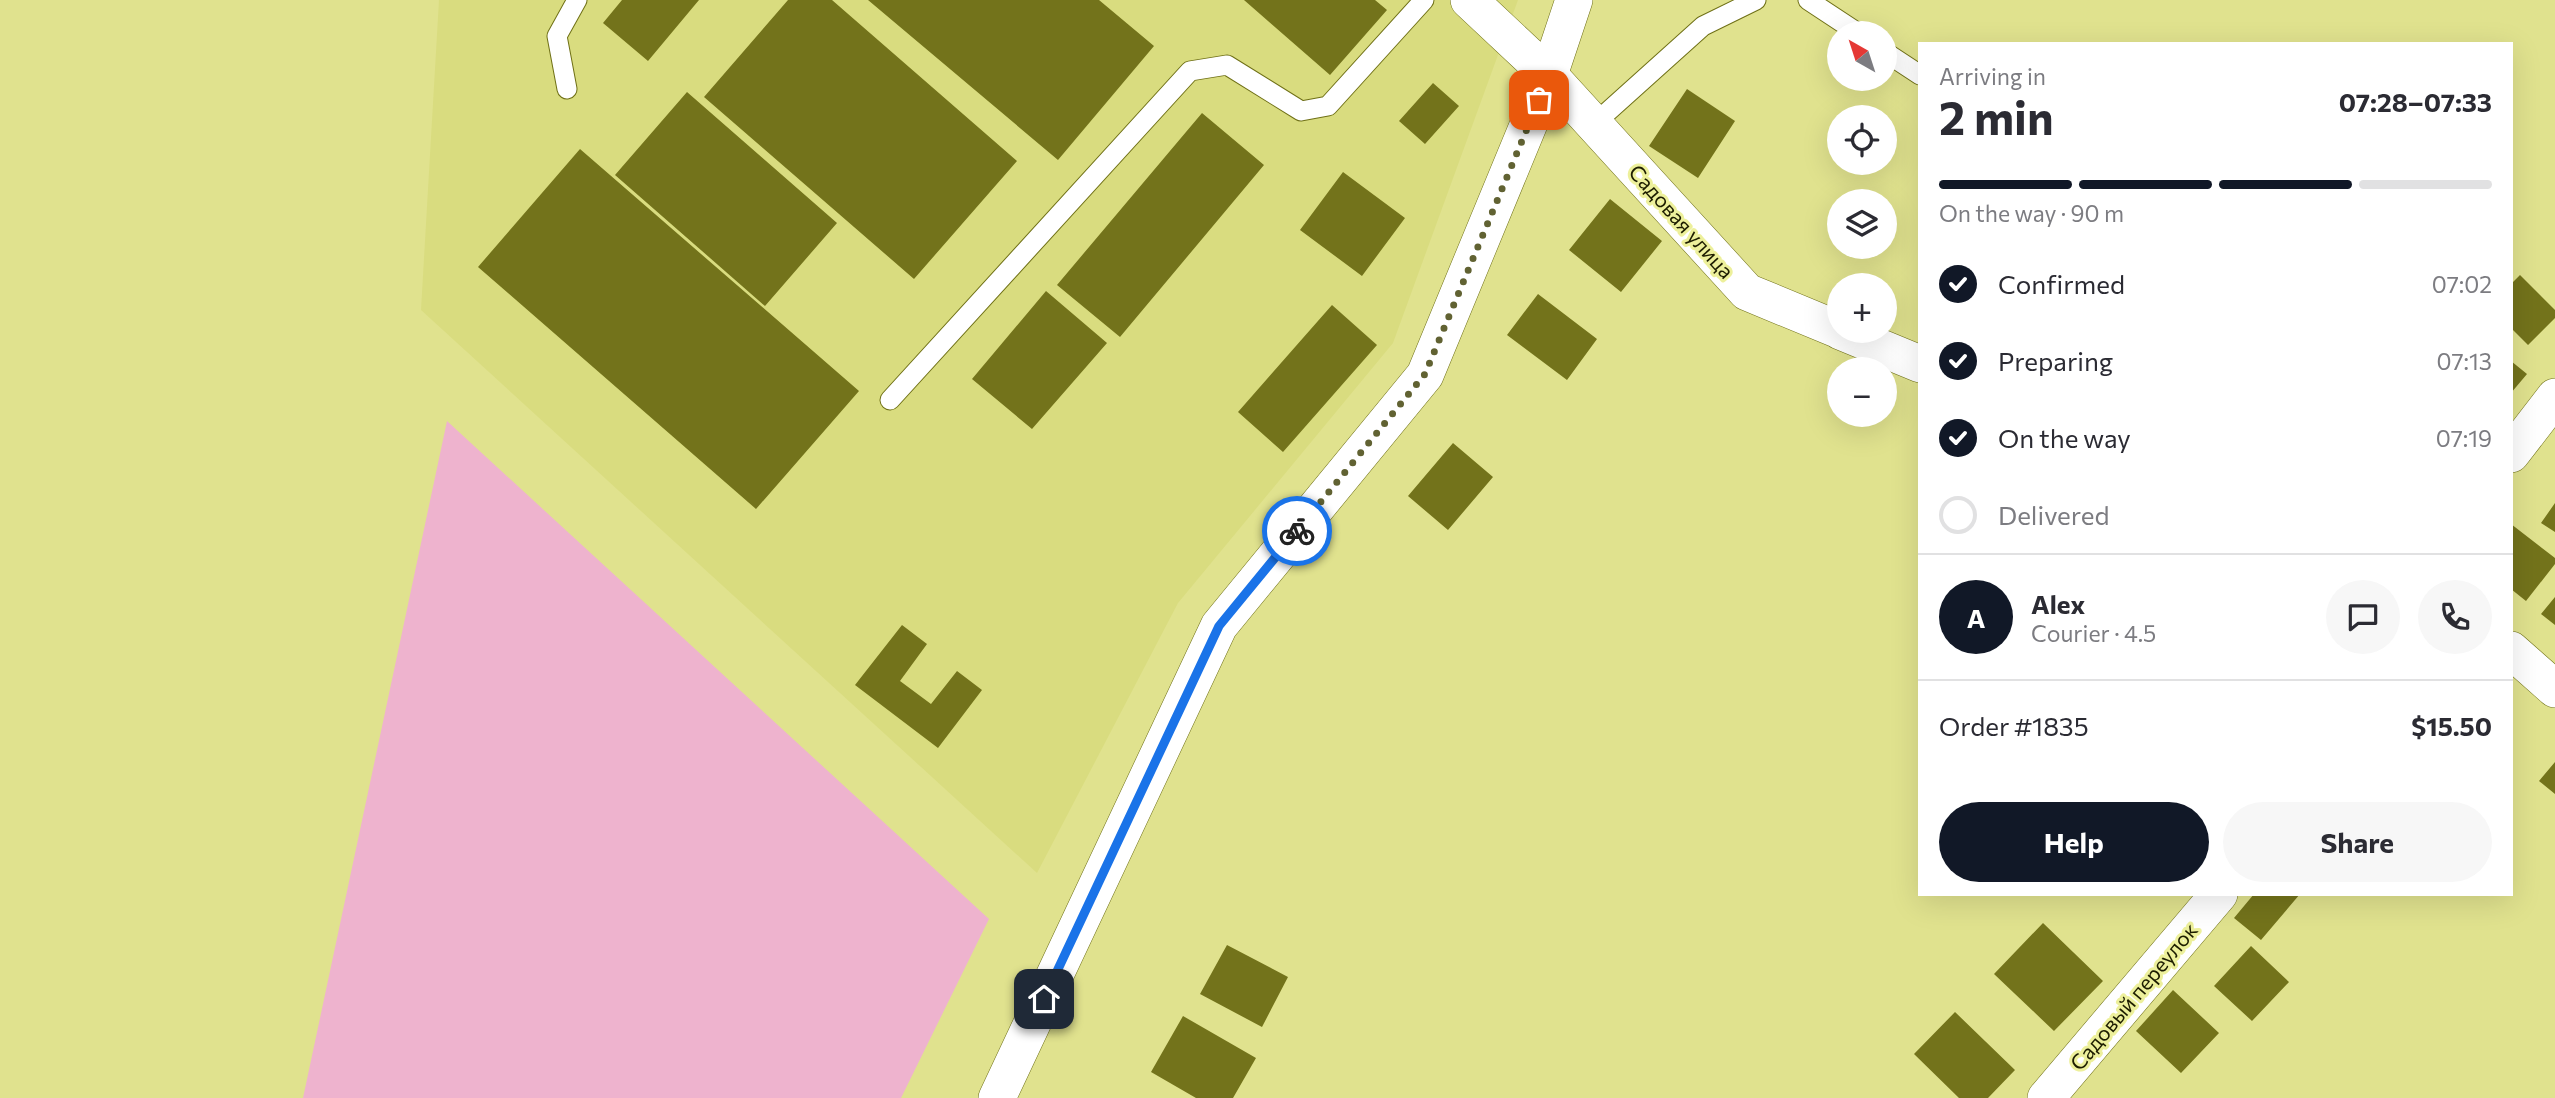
<!DOCTYPE html>
<html lang="en">
<head>
<meta charset="utf-8">
<style>
	:root { --surface:#fff; --page:#f7f7f7; --text:#2b2b33; --muted:#7c7c81; --line:#e1e1e2; --accent:#111827 }
	body { margin:0; font-family:Commissioner,sans-serif; background:var(--page); color:var(--text); height:100vh; display:flex; flex-direction:column; font-size:26px; white-space:nowrap }
	* { box-sizing:border-box; margin:0 }
	p { font-size:23px; color:var(--muted) }
	.icon { flex:none; width:38px; height:38px; fill:none; stroke:currentColor; stroke-width:2; stroke-linecap:round; stroke-linejoin:round }
	.map { position:relative; flex:1; overflow:hidden }
	.drawer { position:absolute; left:1918px; top:42px; width:595px; height:854px; display:flex; flex-direction:column; background:var(--surface); border-radius:0px; box-shadow:0 7px 28px #0002 }
	.drawer>* { flex:none }
	.needle { width:46px; rotate:321deg }
	.fabs { position:absolute; left:1827px; top:21px; display:grid; gap:14px }
	.fabs a { display:grid; place-items:center; width:70px; height:70px; border-radius:50%; background:var(--surface); box-shadow:0 7px 28px #0002; font-size:35px }
	.pin { position:absolute; display:grid; place-items:center; width:60px; height:60px; color:#fff; margin:-30px; border-radius:14px; box-shadow:0 4px 10px #0006 }
	.courier { position:absolute; display:grid; place-items:center; width:70px; height:70px; margin:-35px; border:5px solid #1a73e8; border-radius:50%; background:#fff; color:#222; box-shadow:0 2px 9px #0007 }
	.head em { font-style:normal; font-weight:700 }
	.head div { display:flex; flex-direction:column-reverse }
	.head { display:flex; align-items:center; justify-content:space-between; height:119px; padding:0 21px }
	h1 { font-size:46px; font-weight:700; line-height:52px }
	.bar { display:grid; grid-template-columns:repeat(4,1fr); gap:10px 7px; align-content:center; height:84px; padding:0 21px }
	.bar i { height:9px; border-radius:5px; background:var(--line) }
	.bar .current { background:var(--accent) }
	.bar p { grid-column:span 4 }
	.line { display:flex; align-items:center; gap:18px; padding:0 21px; border-top:2px solid var(--line) }
	.line div { flex:1 }
	.round { display:grid; place-items:center; flex:none; width:74px; height:74px; border-radius:37px; background:var(--page) }
	ol { padding:0 21px; list-style:none }
	li { display:flex; align-items:center; gap:21px; height:77px }
	li p { margin-inline-start:auto }
	li .icon { padding:7px; border-radius:50%; background:var(--accent); color:#fff; stroke-width:4 }
	li:last-child { color:var(--muted) }
	li i { width:38px; height:38px; border:4px solid var(--line); border-radius:50% }
	.action { display:flex; gap:14px; margin-top:auto; padding:14px 21px }
	.action a { flex:1; height:80px; border-radius:42px; background:var(--accent); color:#fff; font-size:28px; font-weight:700; line-height:80px; text-align:center }
	.action a+a { background:var(--page); color:var(--text) }
	.map>svg:first-child { display:block }
</style>
</head>
<body>
<div class="map">
<svg width="2555" height="1098" viewBox="0 0 2555 1098">
	<rect width="100%" height="100%" fill="#e0e28e"/>
	<path fill="#d9dc7f" d="M439 0H1518L1393 343 1178 603 1037 873 421 310Z"/>
	<path fill="#eeb3ce" d="M447 421 989 919 901 1098H303Z"/>
	<path fill="#73731b" d="M622 0H699L648 61 603 23Z
		M788 0H832L1017 161 914 279 704 97Z
		M868 0H1099L1154 46 1058 160Z
		M1244 0H1375L1387 10 1330 75Z
		M1433 83 1459 106 1425 144 1399 121Z
		M1687 89 1735 121 1698 178 1649 146Z
		M687 92 837 223 765 306 615 175Z
		M1202 113 1264 165 1120 337 1057 285Z
		M580 149 859 391 756 509 478 267Z
		M1343 172 1405 218 1362 276 1300 230Z
		M1610 199 1662 241 1621 292 1569 250Z
		M2520 275 2555 310V318L2528 345 2511 328V284Z
		M1046 291 1107 343 1032 429 972 379Z
		M1538 294 1597 339 1567 380 1507 335Z
		M1332 305 1377 345 1283 452 1238 412Z
		M2511 361 2527 374 2511 393Z
		M1453 443 1493 477 1448 530 1408 496Z
		M2555 503V532L2541 523Z
		M2511 524 2555 558V564L2526 601 2511 589Z
		M2555 597V625L2541 614Z
		M902 625 927 644 900 681 931 704 957 671 982 690 938 748 855 685Z
		M2555 762V794L2539 781Z
		M2254 894H2300L2261 940 2234 918Z
		M2043 923 2103 981 2054 1031 1994 974Z
		M1227 945 1288 977 1262 1027 1200 994Z
		M2251 946 2289 982 2252 1021 2214 986Z
		M2173 990 2219 1033 2181 1073 2136 1031Z
		M1955 1012 2015 1070 1988 1098H1959L1914 1054Z
		M1183 1016 1256 1058 1233 1098H1196L1151 1072Z"/>
	<g fill="none" stroke-linecap="round" stroke-linejoin="round">
		<g stroke="#6f7016" stroke-width="21">
			<path id="lane" d="M1808 0 1858 33
				M1885 52 1920 75
				M567 89 557 36 577 0
				M1594 124 1703 26 1756 0
				M890 400 1190 71 1227 65 1301 111 1328 106 1424 0"/>
		</g>
		<g stroke="#6f7016" stroke-width="38">
			<path id="street" d="M1469 0 1549 75 1747 292 1839 330
				M1840 331 1920 364
				M2511 454 2555 397
				M2511 650 2555 689
				M997 1098 1219 626 1425 375 1549 75 1574 0
				M2046 1098 2219 894"/>
		</g>
		<use href="#lane" stroke="#fff" stroke-width="19"/>
		<use href="#street" stroke="#fff" stroke-width="37"/>
	</g>
	<g fill="none" stroke-linecap="round" stroke-linejoin="round">
		<path stroke="#616232" stroke-width="7" stroke-dasharray="0 12.6" d="M1297 531 1425 374 1539 100"/>
		<path stroke="#1a73e8" stroke-width="9" d="M1044 999 1219 626 1297 531"/>
	</g>
	<g text-anchor="middle" dominant-baseline="central" stroke-width="6" stroke-linejoin="round" paint-order="stroke">
		<g font-size="21" fill="#1d1d00" stroke="#edf09b">
			<text transform="translate(1682 221) rotate(48)">Садовая улица</text>
			<text transform="translate(2133 996) rotate(-50)">Садовый переулок</text>
		</g>
	</g>
</svg>
<div class="fabs">
<a><svg class="needle" viewBox="-14 -14 28 28"><path d="M0-13l5 13h-10z" fill="#e53935"/><path d="M0 13l5-13h-10z" fill="#7c7c81"/></svg></a>
<a><svg class="icon" aria-label="locate" viewBox="0 0 24 24"><circle cx="12" cy="12" r="6"/><path d="M12 2v4M12 18v4M2 12h4M18 12h4"/></svg></a>
<a><svg class="icon" aria-label="layers" viewBox="0 0 24 24"><path d="M12 4l9 5-9 5-9-5zM3 14l9 5 9-5"/></svg></a>
<a>+</a>
<a>−</a>
</div>
<div class="pin" style="left:1539px;top:100px;background:#ea580c"><svg class="icon" aria-label="bag" viewBox="0 0 24 24"><path d="M5 8h14l-1 12H6zM9 8a3 3 0 0 1 6 0"/></svg></div>
<div class="pin" style="left:1044px;top:999px;background:#1f2937"><svg class="icon" aria-label="home" viewBox="0 0 24 24"><path d="M3 11l9-7 9 7M6 9v11h12V9"/></svg></div>
<div class="courier" style="left:1297px;top:531px"><svg class="icon" aria-label="bike" viewBox="0 0 24 24"><circle cx="6" cy="16" r="4"/><circle cx="18" cy="16" r="4"/><path d="M6 16l4-8h5l3 8M10 8l3 8H6M13 5h3"/></svg></div>
<section class="drawer">
<div class="head"><div><h1>2 min</h1><p>Arriving in</p></div><em>07:28–07:33</em></div>
<div class="bar"><i class="current"></i><i class="current"></i><i class="current"></i><i></i><p>On the way · 90 m</p></div>
<ol>
<li><svg class="icon" aria-label="check" viewBox="0 0 24 24"><path d="M5 12l5 5 9-10"/></svg>Confirmed<p>07:02</p></li>
<li><svg class="icon" aria-label="check" viewBox="0 0 24 24"><path d="M5 12l5 5 9-10"/></svg>Preparing<p>07:13</p></li>
<li><svg class="icon" aria-label="check" viewBox="0 0 24 24"><path d="M5 12l5 5 9-10"/></svg>On the way<p>07:19</p></li>
<li><i></i>Delivered</li>
</ol>
<div class="line" style="height:126px"><b class="round" style="background:var(--accent);color:#fff">A</b><div><b>Alex</b><p>Courier · 4.5</p></div><a class="round"><svg class="icon" aria-label="chat" viewBox="0 0 24 24"><path d="M4 5h16v11H9l-5 4z"/></svg></a><a class="round"><svg class="icon" aria-label="phone" viewBox="0 0 24 24"><path d="M5 4h4l2 5-3 2q2 4 5 5l2-3 5 2v4C11 20 4 13 5 4z"/></svg></a></div>
<div class="line" style="height:91px"><div>Order #1835</div><b>$15.50</b></div>
<div class="action"><a>Help</a><a>Share</a></div>
</section>
</div>
</body>
</html>
